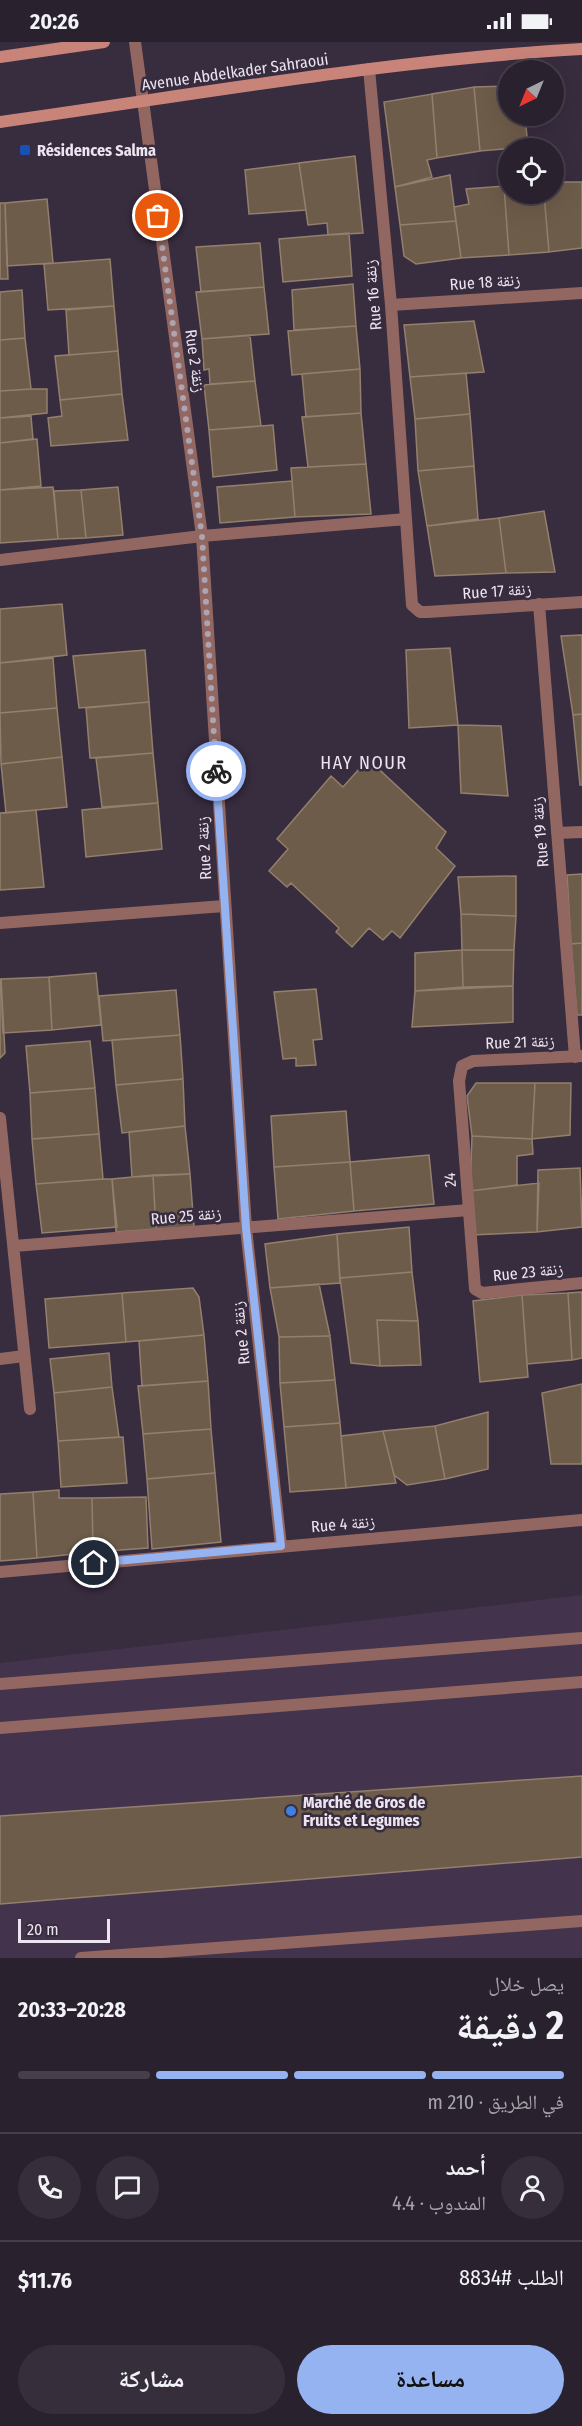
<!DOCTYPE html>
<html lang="ar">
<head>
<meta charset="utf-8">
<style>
	:root { --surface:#2a212f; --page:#362e3b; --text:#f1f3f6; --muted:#a5a3aa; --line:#463e4b; --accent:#95b2f1 }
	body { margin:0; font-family:"Fira Sans Condensed","Noto Naskh Arabic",sans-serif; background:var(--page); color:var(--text); direction:rtl; height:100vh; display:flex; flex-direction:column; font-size:22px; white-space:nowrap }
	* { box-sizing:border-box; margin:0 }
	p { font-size:20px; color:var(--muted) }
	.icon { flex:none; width:33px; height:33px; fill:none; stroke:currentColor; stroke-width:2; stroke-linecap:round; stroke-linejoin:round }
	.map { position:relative; height:1916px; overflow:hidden; direction:ltr }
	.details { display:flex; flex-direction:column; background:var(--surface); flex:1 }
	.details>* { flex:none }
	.needle { width:39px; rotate:223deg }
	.buttons { position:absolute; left:498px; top:18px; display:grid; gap:12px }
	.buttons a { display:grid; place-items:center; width:66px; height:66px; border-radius:50%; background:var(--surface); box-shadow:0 6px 24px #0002,0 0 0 2px var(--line); font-size:30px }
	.scale { position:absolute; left:18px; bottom:15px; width:92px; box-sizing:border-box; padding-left:6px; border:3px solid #ece4f0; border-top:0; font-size:16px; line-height:21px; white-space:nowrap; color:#ece4f0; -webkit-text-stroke:4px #382c3f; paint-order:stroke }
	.pin { position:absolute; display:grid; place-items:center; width:51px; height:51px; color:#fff; margin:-26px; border:3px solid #fff; border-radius:50%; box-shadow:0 2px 6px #0007 }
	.courier { position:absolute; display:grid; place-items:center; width:60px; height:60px; margin:-30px; border:4px solid #95b2f1; border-radius:50%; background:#fff; color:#222; box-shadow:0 2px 8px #0007 }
	.summary em { font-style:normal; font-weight:700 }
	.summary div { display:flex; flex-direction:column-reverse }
	.summary { display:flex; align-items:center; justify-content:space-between; height:102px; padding:0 18px }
	h1 { font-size:39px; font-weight:700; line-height:45px }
	.bar { display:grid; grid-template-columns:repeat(4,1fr); gap:9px 6px; align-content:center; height:72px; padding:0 18px }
	.bar i { height:8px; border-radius:4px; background:var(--line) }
	.bar .active { background:var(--accent) }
	.bar p { grid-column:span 4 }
	.line { display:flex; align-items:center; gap:15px; padding:0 18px; border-top:2px solid var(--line) }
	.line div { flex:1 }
	.round { display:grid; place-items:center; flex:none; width:63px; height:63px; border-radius:32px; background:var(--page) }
	.primary-button { display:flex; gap:12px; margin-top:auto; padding:12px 18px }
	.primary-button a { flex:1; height:69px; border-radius:36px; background:var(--accent); color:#111; font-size:24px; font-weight:700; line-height:69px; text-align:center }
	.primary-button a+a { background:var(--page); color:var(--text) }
	.status { display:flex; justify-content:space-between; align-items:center; height:42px; padding:0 30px; background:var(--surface); direction:ltr }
	.status svg { height:16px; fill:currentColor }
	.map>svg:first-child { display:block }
</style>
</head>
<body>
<div class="status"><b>20:26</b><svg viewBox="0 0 49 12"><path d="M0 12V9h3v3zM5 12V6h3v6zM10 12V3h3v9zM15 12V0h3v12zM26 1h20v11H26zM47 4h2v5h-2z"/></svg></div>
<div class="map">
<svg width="582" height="1916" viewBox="0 0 582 1916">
	<rect width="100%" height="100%" fill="#382c3f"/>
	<path fill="#43334c" d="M582 1553V1916H0V1621Z"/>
	<path fill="#6e5c4a" stroke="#937f6d" stroke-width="1.5" d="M508 44V74H525L528 105 480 109 474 45Z
		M474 45 480 109 437 116 432 52Z
		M432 52 437 116 427 118 432 135 395 145 384 60Z
		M355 114 363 191 328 193 327 181 308 183 299 121Z
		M299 121 306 168 249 172 245 128Z
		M450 133 456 179 400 183 395 145Z
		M554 140H582V206L549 210 544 152H554Z
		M508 143V152H544L549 210 509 213 504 144Z
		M504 144 509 213 461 216 454 165 469 162 466 147Z
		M47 157 53 221 7 224 5 161Z
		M0 161H5L8 237H0Z
		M456 179 461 216 416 222 404 214 400 183Z
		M349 191 352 234 283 240 279 197Z
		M260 201 264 245 201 250 196 205Z
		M110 217 114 264 48 268 44 222Z
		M353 242 356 284 294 288 292 248Z
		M264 245 269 292 202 297 196 250Z
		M22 248 25 296 0 298V250Z
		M114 264 118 309 69 313 66 268Z
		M474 279 484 330 410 335 404 283Z
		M356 284 360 327 292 333 288 289Z
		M250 293 255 339 210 342 209 327 204 328 202 297Z
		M25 296 31 347 0 349V298Z
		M118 309 122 352 60 358 55 314Z
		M360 327 361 371 306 375 302 332Z
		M466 331 470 372 415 377 410 335Z
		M255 339 261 384 209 388 204 343Z
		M31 347H47V371L0 376V349Z
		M122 352 128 398 51 404 48 376 62 374 60 358Z
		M361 371 366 422 308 425 302 375Z
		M470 372 474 424 418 429 415 377Z
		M31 374 33 397 0 401V376Z
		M273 383 277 428 213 435 209 388Z
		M37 397 41 444 0 448V401Z
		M366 422 371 472 295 475 291 426Z
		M474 424 478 477 427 484 418 429Z
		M292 439 295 475 220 481 217 445Z
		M53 445 58 497 0 501V448Z
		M118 445 123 493 86 496 81 448Z
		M81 448 86 496 58 497 54 449Z
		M544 469 555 530 506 531 499 476Z
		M499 476 506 531 435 534 427 484Z
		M62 562 67 613 0 621V567Z
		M582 593V672L573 673 561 594Z
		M450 606 458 683 409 686 406 608Z
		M145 608 149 660 79 666 73 614Z
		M53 616 57 666 0 671V621Z
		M149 660 153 711 90 716 86 666Z
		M57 666 62 715 1 722 0 671Z
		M582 672V743H580L573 673Z
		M458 683 501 684 508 754 461 751Z
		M153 711 158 761 102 765 96 716Z
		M62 715 67 765 6 771 1 722Z
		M368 717 446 790 436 806 455 824 400 896 392 889 383 898 369 886 352 905 336 890 339 886 291 841 287 845 269 829 288 807 277 797 331 734 343 745Z
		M158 761 162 807 86 815 82 768Z
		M36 768 44 845 0 848V771Z
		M582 832V901L571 902 567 833Z
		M516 834V874L461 872 458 835Z
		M461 872 516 874 514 908H462Z
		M582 901V973H577L571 902Z
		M462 908H514L513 944 463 945Z
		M462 908 463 945 415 949V911Z
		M96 931 101 983 52 988 49 935Z
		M49 935 52 988 3 991 1 937Z
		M1 937 5 1011 0 1016V937Z
		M513 944V980L412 985 415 949Z
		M316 947 322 997 313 998 316 1023 296 1024V1016L283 1017 274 950Z
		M176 948 180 993 103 999 99 954Z
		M180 993 183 1037 116 1043 112 998Z
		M90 999 95 1046 30 1051 26 1004Z
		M183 1037 185 1084 122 1091 116 1043Z
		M476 1041H535L532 1097 472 1094 467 1054Z
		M535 1041H571L570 1093 532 1097Z
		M95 1046 99 1092 32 1097 30 1051Z
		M346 1069 350 1120 274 1125 271 1074Z
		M185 1084 190 1132 132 1135 129 1090Z
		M99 1092 103 1137 36 1142 32 1097Z
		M472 1094 532 1097 533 1112 517 1114V1143L470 1149Z
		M429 1113 434 1162 354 1169 350 1120Z
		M350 1120 354 1169 278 1177 274 1125Z
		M580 1126 582 1185 537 1190 538 1128Z
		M190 1132 194 1185 156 1187 153 1133Z
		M153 1133 156 1187 116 1190 112 1137Z
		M103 1137H112L117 1185 42 1191 36 1142Z
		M539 1141 537 1190 472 1193 470 1149Z
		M409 1185 412 1230 340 1236 337 1192Z
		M337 1192 340 1241 270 1246 265 1202Z
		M412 1230 418 1279 377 1278 380 1324 351 1321 340 1236Z
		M319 1242 330 1294 279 1295 270 1246Z
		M193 1246 199 1255 204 1293 126 1300 122 1251Z
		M582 1250V1316L572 1318 568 1251Z
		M122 1251 126 1300 49 1306 45 1257Z
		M568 1251 572 1318 527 1322 522 1253Z
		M522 1253 528 1335 480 1340 473 1259Z
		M377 1278 418 1279 421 1323 380 1324Z
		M204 1293 208 1339 142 1344 139 1299Z
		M330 1294 335 1338 280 1341 279 1295Z
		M109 1311 112 1345 54 1351 50 1317Z
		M335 1338 340 1381 284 1385 280 1341Z
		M208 1339 211 1387 143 1392 138 1344Z
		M582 1342V1422H551L542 1351Z
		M112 1345 119 1395 58 1399 54 1351Z
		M488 1370V1427L445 1437 435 1384Z
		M340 1381 346 1446 290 1450 284 1385Z
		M435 1384 445 1437 407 1443 394 1433 383 1389Z
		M211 1387 215 1431 147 1437 143 1392Z
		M383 1389 396 1441 346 1446 341 1394Z
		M123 1395 127 1441 61 1445 58 1399Z
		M215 1431 221 1500 152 1507 147 1437Z
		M59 1448V1456H92L93 1510 37 1516 33 1450Z
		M33 1450 37 1516 0 1519V1452Z
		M146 1455 148 1506 93 1510 92 1456Z
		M582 1734V1815L0 1862V1774Z"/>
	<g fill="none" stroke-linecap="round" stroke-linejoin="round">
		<path stroke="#936761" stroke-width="12" d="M0 1642 582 1596
			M0 1686 582 1640
			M81 1916 582 1879"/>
		<path stroke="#936761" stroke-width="12" d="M135 0 202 494 246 1186 281 1504
			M369 27 391 263 412 563 420 570H427L582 560
			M391 263 582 251
			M0 518 202 494 406 477
			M539 562 575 1015
			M557 791 582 790
			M0 881 224 864
			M582 1014 473 1019 462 1024 459 1039 475 1247 482 1251 582 1241
			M0 1076 30 1367
			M14 1204 469 1168
			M0 1317 24 1314
			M0 1530 582 1478"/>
		<path stroke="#c9847a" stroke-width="12" d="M0 15 104 0
			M0 80C193 53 387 18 582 7"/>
	</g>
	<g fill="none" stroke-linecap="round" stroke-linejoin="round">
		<path stroke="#ada4b2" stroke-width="6" stroke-dasharray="0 10.8" d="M158 174 202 494 216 729"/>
		<path stroke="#95b2f1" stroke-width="8" d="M94 1521 281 1504 246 1186 216 729"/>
	</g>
	<rect fill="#1a4fb4" stroke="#382c3f" stroke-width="2" x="19" y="102" width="12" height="12" rx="3"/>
	<circle fill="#3f7fe0" stroke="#382c3f" stroke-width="2" cx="291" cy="1769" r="6"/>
	<g text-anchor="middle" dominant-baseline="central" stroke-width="5" stroke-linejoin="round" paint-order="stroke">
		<g font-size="16" fill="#ece4f0" stroke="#382c3f">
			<text transform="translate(235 30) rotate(-8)">Avenue Abdelkader Sahraoui</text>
			<text transform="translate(485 240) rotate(-4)">Rue 18 زنقة</text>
			<text transform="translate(373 253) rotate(-95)">Rue 16 زنقة</text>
			<text transform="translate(195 319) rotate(82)">Rue 2 زنقة</text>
			<text transform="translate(497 549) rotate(-4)">Rue 17 زنقة</text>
			<text transform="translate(540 790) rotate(-95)">Rue 19 زنقة</text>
			<text transform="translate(204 806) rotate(-93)">Rue 2 زنقة</text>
			<text transform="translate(520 1000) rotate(-2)">Rue 21 زنقة</text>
			<text transform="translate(450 1138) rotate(-94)">24</text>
			<text transform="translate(186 1174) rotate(-5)">Rue 25 زنقة</text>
			<text transform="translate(528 1230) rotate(-6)">Rue 23 زنقة</text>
			<text transform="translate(241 1291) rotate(-96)">Rue 2 زنقة</text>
			<text transform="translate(343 1482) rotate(-5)">Rue 4 زنقة</text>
		</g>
		<g font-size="16" font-weight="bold" fill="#ece4f0" stroke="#382c3f" text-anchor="start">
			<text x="37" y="108">Résidences Salma</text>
			<text x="303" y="1760">Marché de Gros de<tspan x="303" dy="18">Fruits et Legumes</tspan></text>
		</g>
		<g font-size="18" letter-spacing="1.5" fill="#ece4f0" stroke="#382c3f">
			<text x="364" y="721">HAY NOUR</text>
		</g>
	</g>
</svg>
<div class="buttons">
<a><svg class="needle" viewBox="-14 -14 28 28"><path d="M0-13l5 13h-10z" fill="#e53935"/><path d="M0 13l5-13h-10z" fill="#a5a3aa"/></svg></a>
<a><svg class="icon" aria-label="locate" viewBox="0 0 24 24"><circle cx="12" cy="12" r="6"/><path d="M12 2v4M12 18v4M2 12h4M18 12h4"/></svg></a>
</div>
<div class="scale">20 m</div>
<div class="pin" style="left:158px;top:174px;background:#ea580c"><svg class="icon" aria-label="bag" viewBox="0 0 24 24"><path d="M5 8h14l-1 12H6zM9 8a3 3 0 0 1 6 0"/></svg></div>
<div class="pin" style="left:94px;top:1521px;background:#1f2937"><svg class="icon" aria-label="home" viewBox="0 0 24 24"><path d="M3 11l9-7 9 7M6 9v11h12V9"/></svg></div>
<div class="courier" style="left:216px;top:729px"><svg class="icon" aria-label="bike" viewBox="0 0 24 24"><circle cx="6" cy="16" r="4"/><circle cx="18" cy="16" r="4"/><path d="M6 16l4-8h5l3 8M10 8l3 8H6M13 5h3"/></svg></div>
</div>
<section class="details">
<div class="summary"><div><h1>2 دقيقة</h1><p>يصل خلال</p></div><em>20:28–20:33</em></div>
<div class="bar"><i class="active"></i><i class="active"></i><i class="active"></i><i></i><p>في الطريق · 210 m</p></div>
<div class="line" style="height:108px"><a class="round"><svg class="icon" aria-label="person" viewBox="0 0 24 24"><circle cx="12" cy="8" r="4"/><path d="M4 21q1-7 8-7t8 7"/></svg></a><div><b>أحمد</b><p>المندوب · 4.4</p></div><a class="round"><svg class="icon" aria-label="chat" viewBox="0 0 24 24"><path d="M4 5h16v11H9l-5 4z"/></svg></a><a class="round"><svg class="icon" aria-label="phone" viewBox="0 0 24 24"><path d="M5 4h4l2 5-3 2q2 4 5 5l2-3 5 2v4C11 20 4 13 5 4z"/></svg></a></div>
<div class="line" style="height:78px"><div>الطلب #8834</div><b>$11.76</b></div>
<div class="primary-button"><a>مساعدة</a><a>مشاركة</a></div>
</section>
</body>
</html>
